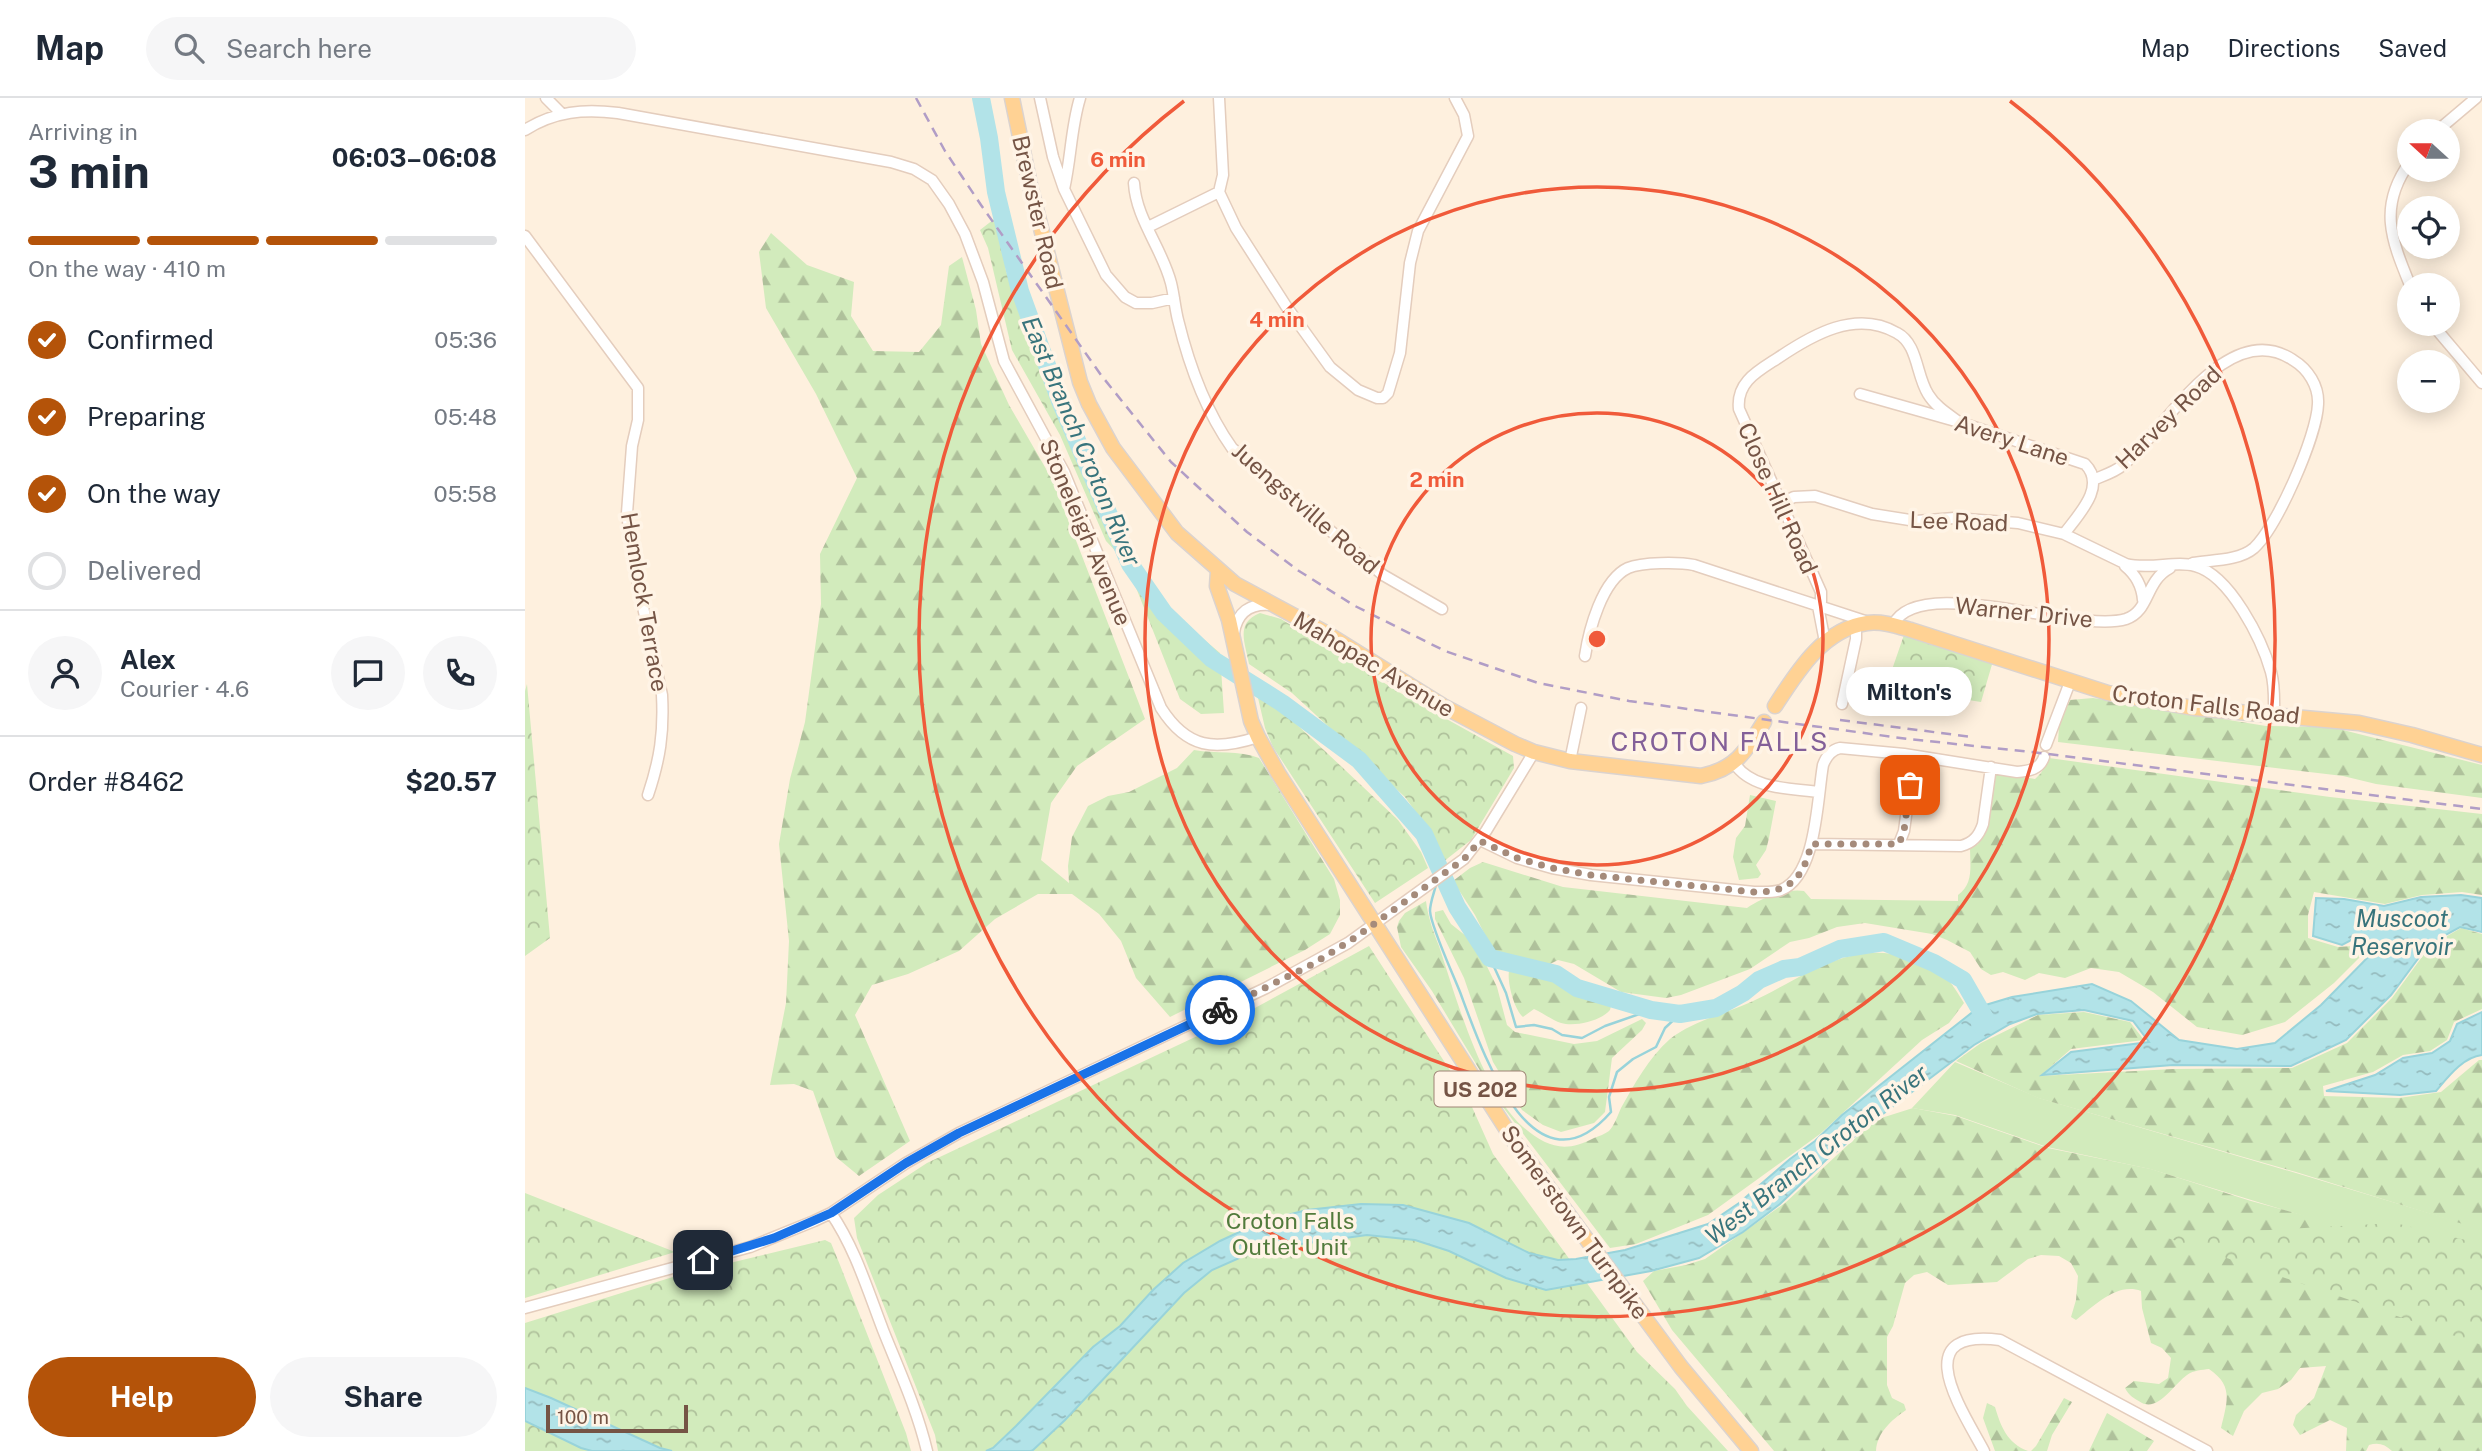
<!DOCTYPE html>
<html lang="en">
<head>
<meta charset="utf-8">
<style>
	:root { --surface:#fff; --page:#f6f6f7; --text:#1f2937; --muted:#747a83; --line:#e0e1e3; --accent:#b45309 }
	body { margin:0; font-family:"Public Sans",sans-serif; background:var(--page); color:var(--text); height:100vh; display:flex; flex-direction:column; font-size:26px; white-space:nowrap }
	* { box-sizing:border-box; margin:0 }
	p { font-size:23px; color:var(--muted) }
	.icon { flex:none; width:38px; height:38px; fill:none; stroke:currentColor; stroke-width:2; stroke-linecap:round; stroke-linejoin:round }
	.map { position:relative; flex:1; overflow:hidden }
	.details { display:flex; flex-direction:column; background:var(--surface); width:525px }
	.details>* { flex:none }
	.needle { width:46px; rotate:291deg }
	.tools { position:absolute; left:1872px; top:21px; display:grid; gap:14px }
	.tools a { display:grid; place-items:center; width:63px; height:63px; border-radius:50%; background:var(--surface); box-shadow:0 4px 18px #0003; font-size:35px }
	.scale { position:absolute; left:21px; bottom:18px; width:142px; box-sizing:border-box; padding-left:7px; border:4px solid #755445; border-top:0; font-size:19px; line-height:24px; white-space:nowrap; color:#755445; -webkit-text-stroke:5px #fff4e6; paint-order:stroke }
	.pin { position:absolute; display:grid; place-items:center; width:60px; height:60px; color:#fff; margin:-30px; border-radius:14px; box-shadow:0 4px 10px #0006 }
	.courier { position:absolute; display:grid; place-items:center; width:70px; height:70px; margin:-35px; border:5px solid #1a73e8; border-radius:50%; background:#fff; color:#222; box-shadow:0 2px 9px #0007 }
	.bubble { position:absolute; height:49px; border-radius:24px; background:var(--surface); box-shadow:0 4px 18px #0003; font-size:23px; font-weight:700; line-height:49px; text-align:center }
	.summary em { font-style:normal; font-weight:700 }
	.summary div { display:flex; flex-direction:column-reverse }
	.summary { display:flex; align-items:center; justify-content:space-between; height:119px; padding:0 28px }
	h1 { font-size:46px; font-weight:700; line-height:52px }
	.bar { display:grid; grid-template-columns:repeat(4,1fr); gap:10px 7px; align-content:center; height:84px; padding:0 28px }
	.bar i { height:9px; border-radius:5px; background:var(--line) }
	.bar .active { background:var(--accent) }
	.bar p { grid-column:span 4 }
	.line { display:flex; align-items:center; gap:18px; padding:0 28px; border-top:2px solid var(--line) }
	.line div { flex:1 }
	.round { display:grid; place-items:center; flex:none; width:74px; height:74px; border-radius:37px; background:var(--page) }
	ol { padding:0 28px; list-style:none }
	li { display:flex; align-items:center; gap:21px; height:77px }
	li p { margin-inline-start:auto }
	li .icon { padding:7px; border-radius:50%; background:var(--accent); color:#fff; stroke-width:4 }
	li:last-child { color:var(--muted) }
	li i { width:38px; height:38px; border:4px solid var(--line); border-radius:50% }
	.primary-button { display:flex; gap:14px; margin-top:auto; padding:14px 28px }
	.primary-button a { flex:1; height:80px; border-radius:42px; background:var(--accent); color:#fff; font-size:28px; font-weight:700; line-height:80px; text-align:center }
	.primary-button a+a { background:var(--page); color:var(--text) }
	header { display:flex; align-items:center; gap:42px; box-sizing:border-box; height:98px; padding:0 35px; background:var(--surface); border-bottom:2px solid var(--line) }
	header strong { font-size:33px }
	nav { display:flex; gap:38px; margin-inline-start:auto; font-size:24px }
	.search { width:490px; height:63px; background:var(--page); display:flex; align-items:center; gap:18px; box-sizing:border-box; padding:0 24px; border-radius:38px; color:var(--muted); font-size:26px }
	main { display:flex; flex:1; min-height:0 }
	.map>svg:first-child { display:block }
</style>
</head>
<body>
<header>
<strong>Map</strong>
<div class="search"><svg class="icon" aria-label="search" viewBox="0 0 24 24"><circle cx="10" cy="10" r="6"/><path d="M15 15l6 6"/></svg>Search here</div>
<nav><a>Map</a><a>Directions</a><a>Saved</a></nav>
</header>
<main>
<section class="details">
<div class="summary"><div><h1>3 min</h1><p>Arriving in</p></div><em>06:03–06:08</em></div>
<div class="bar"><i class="active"></i><i class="active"></i><i class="active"></i><i></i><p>On the way · 410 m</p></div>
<ol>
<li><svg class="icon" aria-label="check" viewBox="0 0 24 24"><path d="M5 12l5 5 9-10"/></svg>Confirmed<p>05:36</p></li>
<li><svg class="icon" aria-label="check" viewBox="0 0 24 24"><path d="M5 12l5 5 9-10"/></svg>Preparing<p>05:48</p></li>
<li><svg class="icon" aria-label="check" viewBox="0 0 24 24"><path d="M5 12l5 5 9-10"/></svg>On the way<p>05:58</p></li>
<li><i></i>Delivered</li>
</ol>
<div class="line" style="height:126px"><a class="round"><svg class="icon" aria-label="person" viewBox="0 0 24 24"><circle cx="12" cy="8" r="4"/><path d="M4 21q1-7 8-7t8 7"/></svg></a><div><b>Alex</b><p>Courier · 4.6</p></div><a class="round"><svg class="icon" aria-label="chat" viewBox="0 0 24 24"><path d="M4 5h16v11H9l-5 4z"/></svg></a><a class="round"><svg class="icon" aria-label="phone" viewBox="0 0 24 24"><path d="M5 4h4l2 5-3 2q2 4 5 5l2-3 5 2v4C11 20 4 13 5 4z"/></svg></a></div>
<div class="line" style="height:91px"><div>Order #8462</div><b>$20.57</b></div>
<div class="primary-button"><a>Help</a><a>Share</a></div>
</section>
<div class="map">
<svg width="1957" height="1353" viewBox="0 0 1957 1353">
	<defs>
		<pattern id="forest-firs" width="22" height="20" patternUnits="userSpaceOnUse" patternTransform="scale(1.75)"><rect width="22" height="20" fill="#d2ebbc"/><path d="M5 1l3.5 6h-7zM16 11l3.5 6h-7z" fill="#afc19b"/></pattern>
		<pattern id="park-crowns" width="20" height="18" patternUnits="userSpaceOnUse" patternTransform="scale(1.75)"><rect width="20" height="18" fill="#d2ebbc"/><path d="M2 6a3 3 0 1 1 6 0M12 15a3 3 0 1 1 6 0" fill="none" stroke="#afc19b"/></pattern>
		<pattern id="water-ripples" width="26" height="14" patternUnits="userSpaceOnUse" patternTransform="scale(1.75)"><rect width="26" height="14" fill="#b2e3e8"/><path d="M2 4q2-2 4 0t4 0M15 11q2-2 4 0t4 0" fill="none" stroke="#95bbbe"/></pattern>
	</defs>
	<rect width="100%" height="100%" fill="#fef0de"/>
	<path fill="#d2ebbc" d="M1430 964 1514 1000 1771 1075 1957 1131V1178L1864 1144 1625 1071 1522 1049 1430 1017 1387 1010Z"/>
	<path fill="url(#forest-firs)" d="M246 135 282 167 329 184 326 218 348 253 394 254 416 227 424 168 437 159 451 212 456 246 484 307 528 383 620 621 552 668 526 705 516 762 544 785 543 768 547 739 563 708 583 698 604 694 652 670 669 652C691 656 714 652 734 660L809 781 815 802V817L805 836 780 852 645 919 611 880 596 843 574 816 547 796H513L470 821 434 853 383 876 347 887 330 917 385 1043 334 1078 311 1059 288 993 269 986 245 987 261 905 264 843 254 746 265 681 280 624 296 506 295 456 332 380 291 296 241 210 234 154Z
		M1568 600 1741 628 1806 629 1957 667V700L1851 686 1818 678 1533 644 1534 628 1545 602Z
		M1524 660 1805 699 1957 716V797L1937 794 1897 797 1860 806 1789 794 1783 817V840L1813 849 1842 847 1839 855 1809 885 1760 924 1717 937 1672 929 1628 894 1594 874 1566 870 1540 880 1514 875 1500 882 1478 874 1466 877 1456 871 1445 854 1422 842 1407 836 1340 825 1312 829 1284 840 1265 844 1225 871 1156 897 1141 900 1096 894 1049 866 1033 862 1021 868 969 855 950 817 928 783 945 770 958 764 1038 789 1222 810C1236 800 1262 790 1279 793L1286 801 1433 803V797C1449 786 1445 767 1445 750L1453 746 1463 722 1471 675 1510 681 1516 675Z
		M1225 697 1251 703 1244 740 1241 752 1231 767 1236 776 1233 780 1214 782 1208 759 1211 740 1220 728Z
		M901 803C903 819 908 833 914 848 931 900 957 992 998 1029 1022 1050 1041 1055 1069 1040 1074 1038 1080 1036 1084 1033 1089 1028 1093 1017 1096 1010 1109 987 1124 959 1145 941 1168 923 1199 916 1226 904 1276 881 1325 840 1383 860 1416 872 1421 875 1439 905L1424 925 1397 942 1295 1036 1183 1117 1111 1146 1085 1150 974 1004 907 893 876 849 872 829 874 823 880 815Z
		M918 812 926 826 951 846 972 889 982 927 990 934 1049 946 1072 943 1117 921 1121 925 1117 932 1087 960 1080 1014 1069 1025 1036 1034 1018 1027 997 1012 968 964 939 880 910 821V814Z
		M1936 830 1957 836V911L1929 924 1922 942 1905 953 1878 957 1848 974 1798 988 1799 998 1874 1000 1916 994 1954 962H1957V1132L1771 1074 1513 1000 1431 963 1456 945 1513 917 1559 914 1605 924 1619 942 1546 951 1515 978 1648 971 1767 970 1822 945 1867 900 1905 848Z
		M984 873 1000 874 1018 878 1051 897 1064 898 1086 908 1085 912C1076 923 1050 929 1036 925 1027 922 1018 915 1009 911L998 919C989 911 982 884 984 873Z
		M1388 1010 1431 1018 1523 1050 1626 1071 1726 1103 1793 1121 1957 1178V1353H1867C1860 1346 1853 1344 1844 1347L1841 1353H1821L1822 1330 1805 1322 1775 1337 1768 1327 1771 1317 1789 1300 1801 1268 1775 1270 1766 1282 1753 1291 1737 1295 1719 1313 1708 1338 1696 1330C1702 1304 1709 1288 1684 1271 1677 1272 1669 1272 1662 1277 1649 1286 1634 1313 1617 1305 1609 1300 1604 1298 1600 1290L1609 1283 1634 1286 1643 1280 1646 1260 1637 1250 1626 1245 1617 1210 1616 1193C1592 1184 1569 1208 1551 1222L1546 1219 1551 1202 1553 1178 1546 1165 1534 1158 1516 1157 1503 1161 1472 1184 1423 1187 1402 1174 1389 1177 1380 1185 1368 1228 1362 1239V1287L1367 1300 1379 1306 1381 1312C1367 1322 1352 1334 1351 1353H1249L1147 1232 1118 1183 1129 1173 1161 1167 1180 1161 1260 1105 1350 1022Z
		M1539 1300 1547 1304 1527 1337 1522 1353H1506L1511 1348Z
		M1462 1305 1470 1309C1476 1329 1482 1345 1503 1353H1470L1458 1320Z
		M1582 1315 1629 1343 1622 1353H1564Z"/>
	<path fill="url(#park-crowns)" d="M473 118 481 173 531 310 570 383 596 447 619 491 695 555 699 615 676 616 655 601 606 477 597 460 581 443 535 337 487 252 463 150 455 132Z
		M735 515 756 521 882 599 988 658 989 670 946 742 918 764 911 742 880 699 767 595 724 566C720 544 710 525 735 515Z
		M1380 534 1468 563 1456 604 1361 589Z
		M2 586 25 840 0 858V593Z
		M730 587 873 722 896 754 903 770 850 805 748 649 740 630Z
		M844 848 943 1000 968 1056 1112 1254 1150 1291 1162 1308 1203 1353H413L410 1337 332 1140 329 1120 353 1097 402 1065 717 917Z
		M0 1095 150 1154 0 1200Z
		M1870 1125 1957 1146V1247L1637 1138Z
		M300 1142 306 1145 315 1167 381 1335 386 1353H0V1225L151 1178Z"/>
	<path fill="url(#water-ripples)" stroke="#98d3da" stroke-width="2" d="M1936 797 1957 800V834L1935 829 1904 846 1866 897 1821 942 1766 968 1648 967 1517 977 1546 954 1624 944 1608 923 1559 912 1512 916 1485 926 1449 947 1350 1022 1301 1062 1255 1106 1218 1134 1174 1160 1126 1173 1021 1192 981 1180 924 1153 890 1142 842 1137 754 1149 734 1155 721 1157 687 1172 659 1195 540 1322 507 1353H461L468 1350 491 1328 568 1249 595 1228 628 1192 658 1165 695 1143 738 1123 782 1112 836 1106 878 1107 944 1125 1004 1155 1033 1162 1051 1161 1100 1152 1183 1126 1214 1105 1265 1061 1290 1043 1317 1017 1454 909 1487 899 1567 886 1606 903 1654 942 1712 951 1750 945 1796 907 1852 850 1832 839 1817 847 1788 838 1791 800 1819 801 1859 808 1896 799Z
		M1957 914V957C1938 959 1923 979 1911 993L1875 997 1801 993 1850 977 1878 960 1907 955 1925 943 1932 926Z
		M0 1290 26 1300 135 1350 147 1353H67L56 1350 0 1323Z"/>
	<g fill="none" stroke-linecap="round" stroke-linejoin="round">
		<path stroke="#98d3da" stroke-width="2.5" d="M912 776 914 766
			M911 787C909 795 905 805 905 813 906 829 928 876 935 894 956 950 1007 1104 1086 1014L1084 999 1092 974 1108 961 1131 949 1140 930 1155 916
			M965 860 981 895 991 929 1009 927 1027 931 1037 937 1057 940 1080 928 1126 912"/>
		<path stroke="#b2e3e8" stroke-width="18" d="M456 0 464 40 471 94 495 193 535 303 605 466 639 515 687 561 757 605 834 662 899 736 932 809 965 860 1031 876 1052 890 1126 912 1155 916 1191 910 1218 895 1234 882 1259 871 1275 869 1315 851 1359 844 1409 865 1438 882 1461 922 1455 926"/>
		<g stroke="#e4cdbd" stroke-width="13">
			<path id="minor" d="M21 0 36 15
				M515 0 528 59 539 91 581 177 600 199 611 205H627L649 200
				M694 0 698 77 694 94 711 130 761 208 805 269 833 292 852 300H858L863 295 875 255 885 165 893 133 943 38 939 17 930 0
				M0 32C30 13 59 11 93 15L366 64 389 71 407 82 424 106 440 136 458 184 479 263 539 374 636 610C662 651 690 653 733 639
				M1912 33 1951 0
				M1885 64C1853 108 1866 141 1885 187
				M609 85C611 121 637 150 646 185 649 197 650 210 653 222 664 267 680 312 707 350L858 477 917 511
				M539 91C546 61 546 29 555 0
				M623 129 694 94
				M0 138 113 290V322L107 348 102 415 108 463 137 597C139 635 135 661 123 697
				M1907 226 1957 285
				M1335 296 1434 324 1560 366C1582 388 1554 416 1539 436
				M1570 381C1580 377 1590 374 1598 367 1639 333 1702 218 1768 262 1783 271 1794 288 1793 306 1792 338 1752 429 1729 450 1714 463 1686 462 1668 465
				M1256 405 1269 399 1290 398 1347 416 1391 423 1429 420 1493 425 1539 436 1601 466C1625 472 1652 462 1670 468 1705 477 1737 542 1746 574 1750 588 1749 603 1749 617
				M1600 468C1611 477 1617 488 1618 502
				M1368 527C1393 474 1551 536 1601 521 1625 513 1620 483 1645 470
				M709 535C712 514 725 505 746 507
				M1300 544 1293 508 1296 504V494L1214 311C1211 284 1233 273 1253 260 1287 237 1331 211 1372 235 1393 246 1391 277 1403 296 1410 308 1423 316 1434 324
				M1060 558C1064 532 1077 482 1103 470 1117 464 1154 464 1169 467L1343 524
				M1317 606 1331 541V527
				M1521 647 1545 584
				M1045 663 1056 610
				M1209 665C1227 692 1265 690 1294 694
				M955 742 992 760 1027 770 1066 777 1229 794C1238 794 1247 795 1256 792 1292 777 1292 701 1298 667 1301 659 1306 652 1315 650L1379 656 1492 674C1505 673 1515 671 1519 659
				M1286 746 1436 748C1448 745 1454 738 1458 726L1466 669
				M1374 746 1379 733 1389 658
				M306 1115C330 1150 343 1193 358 1232 374 1272 392 1311 402 1353
				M0 1210 225 1149 289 1123 306 1115 381 1065 434 1035 741 890 823 845 939 761 961 733 1009 654
				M1459 1353C1437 1312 1381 1230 1475 1242L1682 1353"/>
		</g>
		<g stroke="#dbd3cf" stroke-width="17">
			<path id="major" d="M487 0 505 87 555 284 564 306 588 350 652 435 710 486 801 535 918 608 990 646 1009 654 1045 663 1176 678C1211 671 1221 653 1239 624
				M693 473 692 488 704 522 726 623 733 639 753 675 989 1043 1156 1269 1226 1353
				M1250 608C1272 574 1298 531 1342 525 1357 523 1372 528 1386 532L1583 595 1669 610 1834 625 1887 637 1957 657"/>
		</g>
		<use href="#minor" stroke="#fff" stroke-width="10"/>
		<use href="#major" stroke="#ffd294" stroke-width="14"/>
		<path stroke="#b19dc6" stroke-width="2.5" stroke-dasharray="10 7" stroke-linecap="butt" d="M391 0 420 53 456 107 576 277 646 364 722 434 774 473 830 508 920 553 1013 585 1104 603 1383 641 1507 654 1957 711
			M1315 622 1447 639"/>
	</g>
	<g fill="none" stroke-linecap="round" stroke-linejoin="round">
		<path stroke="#a58b7b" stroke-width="7" stroke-dasharray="0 12.6" d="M695 912 788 866 831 839 939 761 955 743 992 760 1027 770 1066 777 1229 794C1264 795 1279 780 1286 746H1374L1379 733 1385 687"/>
		<path stroke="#1a73e8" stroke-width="9" d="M178 1162 249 1140 306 1115 381 1065 434 1035 695 912"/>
	</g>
	<g fill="none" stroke="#f05a3a" stroke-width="3.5">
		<circle cx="1072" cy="541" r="226"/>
		<circle cx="1072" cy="541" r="452"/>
		<path d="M1485 3A678 678 0 1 1 659 3"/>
	</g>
	<g text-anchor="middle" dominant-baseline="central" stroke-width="7" stroke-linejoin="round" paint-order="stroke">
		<rect fill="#fff4e6" stroke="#9e8475" stroke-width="2" x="909.5" y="973.5" width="91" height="35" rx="5"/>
		<g font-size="21" font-weight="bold" fill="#755445">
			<text x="955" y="991">US 202</text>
		</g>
		<g font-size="23" fill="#755445" stroke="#fff4e6">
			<text transform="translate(513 114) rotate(77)">Brewster Road</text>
			<text transform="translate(1643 319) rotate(-44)">Harvey Road</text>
			<text transform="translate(1487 342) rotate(18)">Avery Lane</text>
			<text transform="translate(1253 400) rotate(66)">Close Hill Road</text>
			<text transform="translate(781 410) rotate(41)">Juengstville Road</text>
			<text transform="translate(1434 423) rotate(2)">Lee Road</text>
			<text transform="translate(561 434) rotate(67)">Stoneleigh Avenue</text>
			<text transform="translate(120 504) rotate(80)">Hemlock Terrace</text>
			<text transform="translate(1499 514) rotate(6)">Warner Drive</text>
			<text transform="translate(849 566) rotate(31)">Mahopac Avenue</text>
			<text transform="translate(1681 606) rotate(7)">Croton Falls Road</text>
			<text transform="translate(1050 1124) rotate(54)">Somerstown Turnpike</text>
		</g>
		<g font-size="23" fill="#527b3c" stroke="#fff4e6">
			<text x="765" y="1122">Croton Falls<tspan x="765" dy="26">Outlet Unit</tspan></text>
		</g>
		<g font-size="24" font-style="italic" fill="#38747c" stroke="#fff4e6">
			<text transform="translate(557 343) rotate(67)">East Branch Croton River</text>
			<text x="1877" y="820">Muscoot<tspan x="1877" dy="28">Reservoir</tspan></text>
			<text transform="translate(1291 1056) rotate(-38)">West Branch Croton River</text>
		</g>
		<g font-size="26" letter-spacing="2" fill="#836099" stroke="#fff4e6">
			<text x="1195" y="643">CROTON FALLS</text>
		</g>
	</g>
	<circle cx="1072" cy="541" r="10" fill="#f05a3a" stroke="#fff4e6" stroke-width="3.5"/>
	<g font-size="21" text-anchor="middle" font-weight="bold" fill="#f05a3a" stroke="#fff4e6" stroke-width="7" stroke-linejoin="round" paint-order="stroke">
		<text x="593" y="69">6 min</text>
		<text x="752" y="229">4 min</text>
		<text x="912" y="389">2 min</text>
	</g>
</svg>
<div class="tools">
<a><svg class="needle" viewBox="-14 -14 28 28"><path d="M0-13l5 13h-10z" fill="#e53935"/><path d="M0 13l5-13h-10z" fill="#747a83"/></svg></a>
<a><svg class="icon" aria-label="locate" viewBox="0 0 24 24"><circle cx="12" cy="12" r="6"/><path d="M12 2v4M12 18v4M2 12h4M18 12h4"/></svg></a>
<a>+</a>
<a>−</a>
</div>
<div class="scale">100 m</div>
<div class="pin" style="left:1385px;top:687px;background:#ea580c"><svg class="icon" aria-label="bag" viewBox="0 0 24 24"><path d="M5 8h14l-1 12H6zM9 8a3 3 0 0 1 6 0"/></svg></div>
<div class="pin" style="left:178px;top:1162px;background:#1f2937"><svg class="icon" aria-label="home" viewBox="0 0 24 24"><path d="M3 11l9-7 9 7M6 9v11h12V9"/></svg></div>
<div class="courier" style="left:695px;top:912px"><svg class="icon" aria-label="bike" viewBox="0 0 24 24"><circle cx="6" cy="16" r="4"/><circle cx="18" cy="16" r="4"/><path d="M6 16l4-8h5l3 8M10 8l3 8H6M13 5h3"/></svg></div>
<div class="bubble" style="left:1321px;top:569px;width:126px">Milton's</div>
</div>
</main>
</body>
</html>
